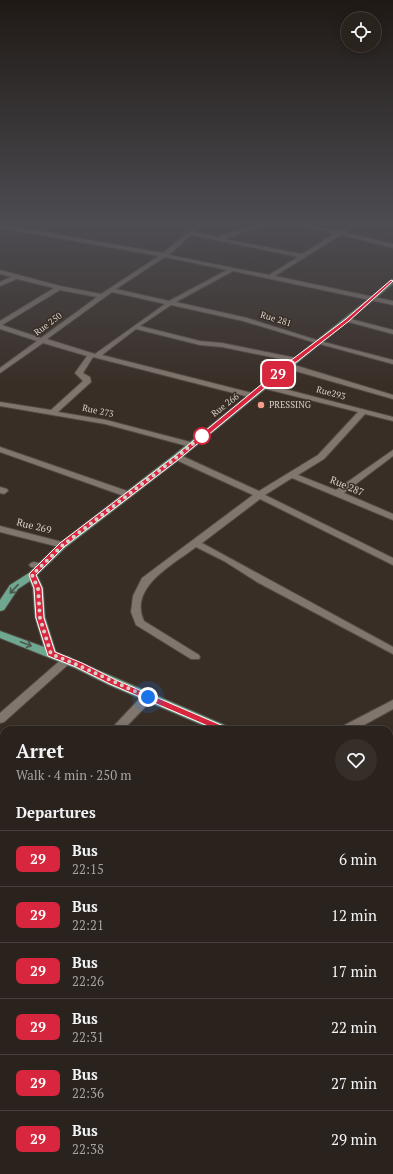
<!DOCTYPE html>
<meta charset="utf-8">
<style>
:root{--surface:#2a221c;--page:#362f29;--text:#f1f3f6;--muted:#a5a4a3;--line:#463f3b}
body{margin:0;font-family:"PT Serif",serif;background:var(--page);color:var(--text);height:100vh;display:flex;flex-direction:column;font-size:15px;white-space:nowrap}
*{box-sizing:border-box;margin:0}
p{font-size:13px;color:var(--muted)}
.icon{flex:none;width:22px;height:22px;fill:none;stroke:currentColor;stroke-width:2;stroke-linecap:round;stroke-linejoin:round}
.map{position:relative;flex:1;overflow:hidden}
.details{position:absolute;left:0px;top:726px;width:393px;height:448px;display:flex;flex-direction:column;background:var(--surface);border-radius:12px 12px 0 0;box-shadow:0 2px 10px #0003,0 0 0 1px var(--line)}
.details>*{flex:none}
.badge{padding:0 8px;border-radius:6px;font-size:14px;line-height:26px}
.buttons{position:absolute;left:341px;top:12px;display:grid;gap:8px}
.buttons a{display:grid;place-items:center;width:40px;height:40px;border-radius:50%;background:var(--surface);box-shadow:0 2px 10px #0003,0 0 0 1px var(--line);font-size:20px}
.you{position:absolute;width:20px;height:20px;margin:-10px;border:3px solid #fff;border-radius:50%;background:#1a73e8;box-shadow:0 0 0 6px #1a73e833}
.map>.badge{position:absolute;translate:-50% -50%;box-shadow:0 0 0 2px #fff}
h2{padding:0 16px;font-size:15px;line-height:36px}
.round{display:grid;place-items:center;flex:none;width:42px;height:42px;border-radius:21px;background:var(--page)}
.head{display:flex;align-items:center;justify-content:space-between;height:68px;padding:0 16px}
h1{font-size:19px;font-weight:800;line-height:30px}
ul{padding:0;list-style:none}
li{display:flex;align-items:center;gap:12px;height:56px;padding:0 16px;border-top:1px solid var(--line)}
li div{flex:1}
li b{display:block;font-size:15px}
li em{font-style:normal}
li .badge{min-width:44px;font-weight:700;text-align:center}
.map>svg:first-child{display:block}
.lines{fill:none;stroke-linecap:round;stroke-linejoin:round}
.minor-casing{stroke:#524a44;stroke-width:2}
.major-casing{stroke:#524a44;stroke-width:2}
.minor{fill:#81766d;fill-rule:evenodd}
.major{fill:#6ea890;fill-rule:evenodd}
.oneway{stroke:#4b594b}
.line{fill:#d7263d;stroke:#fff}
.walk{stroke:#d6d0cb;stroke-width:4;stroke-dasharray:0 7.2}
.poi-dot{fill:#f49e8a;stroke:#382e26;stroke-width:1.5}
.stop-dot{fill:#fff;stroke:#d7263d;stroke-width:2}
.labels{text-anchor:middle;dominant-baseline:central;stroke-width:3;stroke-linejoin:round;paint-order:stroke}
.far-street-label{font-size:9px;fill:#d6d0cb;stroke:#382e26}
.far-poi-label{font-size:9px;fill:#d6d0cb;stroke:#382e26;text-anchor:start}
.street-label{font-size:10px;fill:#d6d0cb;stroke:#382e26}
</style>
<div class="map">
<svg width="393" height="1174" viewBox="0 0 393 1174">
<rect width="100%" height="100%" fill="#382e26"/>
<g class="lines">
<g class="minor-casing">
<g id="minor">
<path d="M200,223H207L194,232L217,237L261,223H270L224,239L302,254L335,233L286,223H298L339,231L351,223H358L344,232L393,244V248L341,235L275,276L393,301V305L233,271L176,302L247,318L320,341L393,360V364L316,343L243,321L171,305L140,326L200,341L222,343L296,358L300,360L296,362L222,347L200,345L136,329L102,355L256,394L257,396L253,398L93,357L83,373L90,377L91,382L58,412L106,420L194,443L195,445L191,447L105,424L0,406V402L51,410L83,381L75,373L87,356L43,343L0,373V368L37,341L0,329V321L54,288L17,279L0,286V282L11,277L0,274V270L60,286L101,294L159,256L0,228V224L163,253ZM191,235L298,257L269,275L169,255ZM165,257L227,270L169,301L116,289ZM60,290L97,297L41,338L2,325ZM112,292L165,304L95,354L47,339Z"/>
<path d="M347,318L393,330V334L345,321L344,320Z"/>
<path d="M285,364H291L393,395V399L285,368Z"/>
<path d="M262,384H265L393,417V421L365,414L324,459L298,475L336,490L393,450V456L344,493L393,514V520L292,478L265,495L393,558V565L260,499L202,543L393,647V654L257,582L224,561L196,547C174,564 128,587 144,621L199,655L200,657L199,659H191L136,625L131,612L133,596L142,578L253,495L174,459L173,457L174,455H180L259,491L318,455L358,412L262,388Z"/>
<path d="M0,447L130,492L131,494L127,497L124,496L0,452Z"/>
<path d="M0,487L7,489L8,491L4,494L0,493Z"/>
<path d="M0,526L66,543L68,545L63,548L0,532Z"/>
<path d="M34,562L44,564L46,566L41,569L31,567L29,565L31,563Z"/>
<path d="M67,656L71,658L72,660L71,662L4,722L0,723V713L63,658Z"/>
<path d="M148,693L152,694L154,697L152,700L123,730H110L144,694Z"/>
<path d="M393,700V709L355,730H339L341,727Z"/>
<path d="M4,839V852L0,853V840Z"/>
<path d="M393,958V977L389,979V959Z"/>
<path d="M4,1027V1045L0,1046V1028Z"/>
<path d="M86,1170H105L103,1174H84Z"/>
<path d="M279,1170H297L295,1174H277Z"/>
</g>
</g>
<g class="major-casing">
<g id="major">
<path d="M393,279V284L180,459L66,547L37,575L43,588L45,617L56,652L229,727L231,730H214L109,685L75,668L0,638V631L44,647L35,617L33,588L30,581L18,589L4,610L0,611V600L10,585L29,573L60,543L174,455Z"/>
<path d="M389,800L393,801V812L389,811Z"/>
</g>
</g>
<use href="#minor" class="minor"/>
<use href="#major" class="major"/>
</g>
<defs><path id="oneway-shaft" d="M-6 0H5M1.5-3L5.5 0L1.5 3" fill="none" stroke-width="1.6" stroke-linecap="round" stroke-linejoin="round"/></defs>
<g class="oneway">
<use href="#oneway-shaft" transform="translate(14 589) rotate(133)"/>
<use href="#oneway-shaft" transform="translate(26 644) rotate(21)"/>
</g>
<linearGradient id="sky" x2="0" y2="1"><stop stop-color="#1f1915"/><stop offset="0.58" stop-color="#4d4c52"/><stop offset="1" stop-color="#4d4c52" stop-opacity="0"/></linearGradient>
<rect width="393" height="387" fill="url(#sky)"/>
<path class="line" d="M391,280L393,281L349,321L290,367L179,459L65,546L36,575L42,588L44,618L55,652L82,663L116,680L228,728L230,730L228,732H222L110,684L76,667L48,656L36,618L34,588L29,575L30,573L60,543L175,456L286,364L346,319Z"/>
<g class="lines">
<path class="walk" d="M148,697C116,683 84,667 51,654L40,618L38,588L32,575L63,545L177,457L203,435L202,436"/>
</g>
<circle class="poi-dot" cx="261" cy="405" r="4"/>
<circle class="stop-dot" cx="202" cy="436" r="8"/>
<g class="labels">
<g class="far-street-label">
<text transform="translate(276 319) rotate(17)">Rue 281</text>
<text transform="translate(48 324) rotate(-37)">Rue 250</text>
<text transform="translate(331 393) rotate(15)">Rue293</text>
<text transform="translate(225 405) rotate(-38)">Rue 266</text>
<text transform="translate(98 411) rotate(12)">Rue 273</text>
</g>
<g class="far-poi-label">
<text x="269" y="405">PRESSING</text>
</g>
<g class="street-label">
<text transform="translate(347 486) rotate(23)">Rue 287</text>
<text transform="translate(34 526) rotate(14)">Rue 269</text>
</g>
</g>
</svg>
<div class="buttons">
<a><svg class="icon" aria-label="locate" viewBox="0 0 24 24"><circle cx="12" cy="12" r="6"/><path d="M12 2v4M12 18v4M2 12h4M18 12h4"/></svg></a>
</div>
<div class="you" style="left:148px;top:697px"></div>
<b class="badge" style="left:278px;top:374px;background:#d7263d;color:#fff">29</b>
<section class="details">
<div class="head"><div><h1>Arret</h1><p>Walk · 4 min · 250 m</p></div><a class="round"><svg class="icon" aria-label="heart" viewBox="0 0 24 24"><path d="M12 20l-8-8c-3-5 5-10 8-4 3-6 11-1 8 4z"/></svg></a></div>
<h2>Departures</h2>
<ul>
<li><span class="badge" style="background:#d7263d;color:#fff">29</span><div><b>Bus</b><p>22:15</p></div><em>6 min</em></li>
<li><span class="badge" style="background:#d7263d;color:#fff">29</span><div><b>Bus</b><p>22:21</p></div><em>12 min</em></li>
<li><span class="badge" style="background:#d7263d;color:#fff">29</span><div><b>Bus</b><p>22:26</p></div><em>17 min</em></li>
<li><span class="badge" style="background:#d7263d;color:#fff">29</span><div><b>Bus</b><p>22:31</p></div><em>22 min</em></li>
<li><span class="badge" style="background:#d7263d;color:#fff">29</span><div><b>Bus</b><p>22:36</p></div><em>27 min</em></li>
<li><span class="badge" style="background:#d7263d;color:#fff">29</span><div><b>Bus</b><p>22:38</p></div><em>29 min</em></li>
</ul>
</section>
</div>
